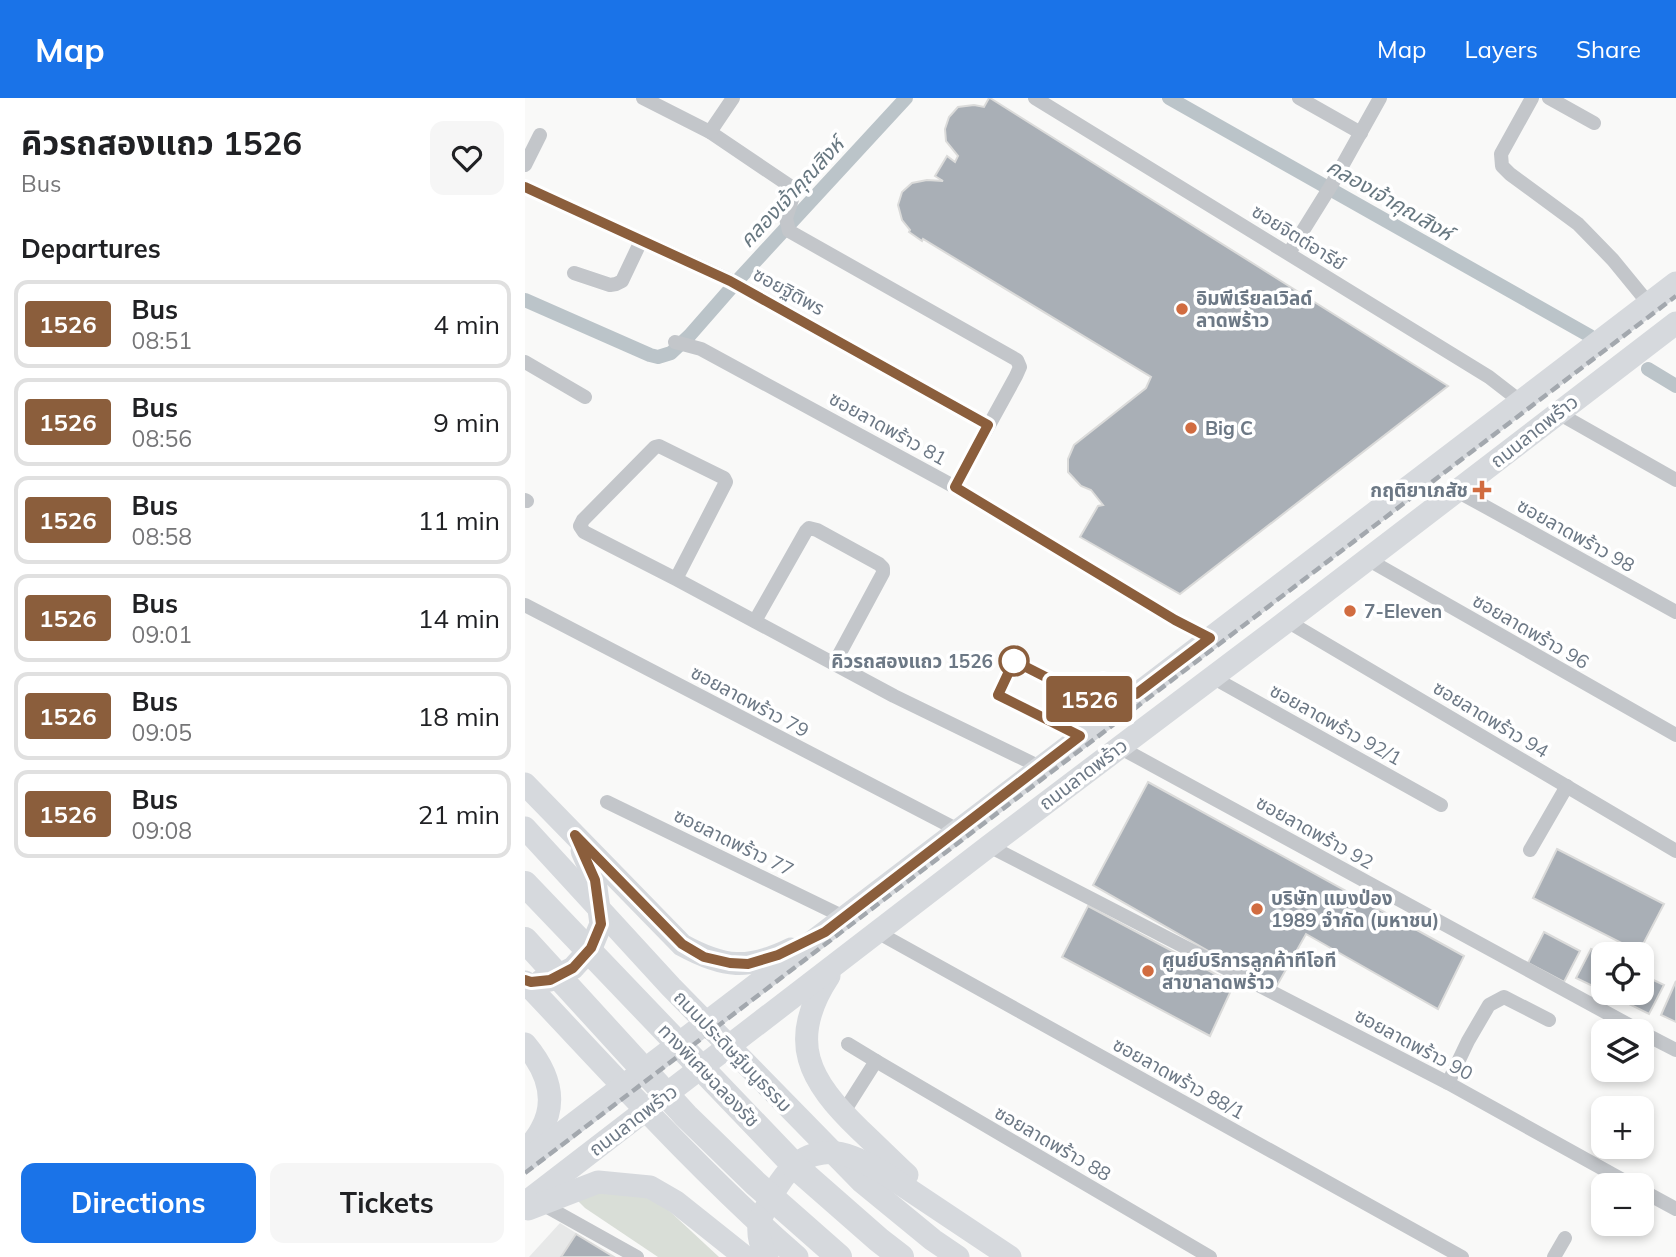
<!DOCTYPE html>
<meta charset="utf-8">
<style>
:root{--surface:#fff;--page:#f6f6f6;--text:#202124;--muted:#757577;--line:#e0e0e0;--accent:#1a73e8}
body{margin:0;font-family:Mulish,"Noto Sans Thai",sans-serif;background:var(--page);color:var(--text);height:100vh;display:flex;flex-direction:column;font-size:26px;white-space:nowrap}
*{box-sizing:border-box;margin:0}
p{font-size:23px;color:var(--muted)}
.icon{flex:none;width:38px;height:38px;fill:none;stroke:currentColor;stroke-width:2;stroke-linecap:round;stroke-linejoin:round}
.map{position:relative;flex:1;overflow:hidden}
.sheet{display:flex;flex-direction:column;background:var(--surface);width:525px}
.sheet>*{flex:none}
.badge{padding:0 14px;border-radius:5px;font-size:24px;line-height:46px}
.controls{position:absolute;left:1066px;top:844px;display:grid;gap:14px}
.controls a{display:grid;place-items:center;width:63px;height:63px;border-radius:14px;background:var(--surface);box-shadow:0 4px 10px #0003;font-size:35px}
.map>.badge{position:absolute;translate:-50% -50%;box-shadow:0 0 0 4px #fff}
h2{padding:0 21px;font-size:26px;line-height:63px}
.round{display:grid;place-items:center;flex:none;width:74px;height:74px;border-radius:14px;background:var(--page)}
.headline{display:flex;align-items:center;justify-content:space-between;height:119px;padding:0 21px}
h1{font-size:33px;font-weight:700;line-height:52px}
.action{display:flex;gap:14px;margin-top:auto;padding:14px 21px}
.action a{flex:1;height:80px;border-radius:14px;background:var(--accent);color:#fff;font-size:28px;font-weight:700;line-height:80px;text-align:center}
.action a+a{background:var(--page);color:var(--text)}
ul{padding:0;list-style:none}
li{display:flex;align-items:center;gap:21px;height:88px;margin:0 14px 10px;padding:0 7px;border:4px solid var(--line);border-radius:14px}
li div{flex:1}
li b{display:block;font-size:26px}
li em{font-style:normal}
li .badge{min-width:77px;font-weight:700;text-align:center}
header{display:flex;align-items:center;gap:42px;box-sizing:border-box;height:98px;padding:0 35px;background:var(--accent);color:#fff}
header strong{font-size:33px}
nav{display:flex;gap:38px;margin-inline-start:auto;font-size:24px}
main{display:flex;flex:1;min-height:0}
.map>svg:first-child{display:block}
.built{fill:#e7e8e8}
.green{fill:#d9ded7}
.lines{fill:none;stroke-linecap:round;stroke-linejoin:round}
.canal{stroke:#bbc4c9;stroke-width:14}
.building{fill:#a9afb6;stroke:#dbdbda;stroke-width:2}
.minor{stroke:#c3c6ca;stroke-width:14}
.primary{stroke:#d6d9dd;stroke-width:23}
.motorway{stroke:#d6d9dd;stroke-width:26}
.rail{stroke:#a3a8ae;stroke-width:4.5;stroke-dasharray:10 5;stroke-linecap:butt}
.line-casing{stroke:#fff;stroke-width:16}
.line{stroke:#8b5e3c;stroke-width:10}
.poi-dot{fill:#d16c40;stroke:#fff;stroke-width:2.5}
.stop-dot{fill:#fff;stroke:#8b5e3c;stroke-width:3.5}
.labels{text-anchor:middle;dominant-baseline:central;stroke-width:7;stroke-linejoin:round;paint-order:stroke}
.street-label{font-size:19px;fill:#6c7885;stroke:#fff}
.poi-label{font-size:19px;font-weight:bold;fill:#6c7885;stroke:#fff;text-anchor:start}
.stop-label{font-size:19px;font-weight:bold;fill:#6c7885;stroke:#fff;text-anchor:end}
.water-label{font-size:21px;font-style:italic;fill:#677780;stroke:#fff}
</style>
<header>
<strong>Map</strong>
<nav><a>Map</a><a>Layers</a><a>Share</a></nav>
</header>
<main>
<section class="sheet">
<div class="headline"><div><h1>คิวรถสองแถว 1526</h1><p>Bus</p></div><a class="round"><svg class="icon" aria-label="heart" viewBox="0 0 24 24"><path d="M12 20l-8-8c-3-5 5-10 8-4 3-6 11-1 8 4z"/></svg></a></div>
<h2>Departures</h2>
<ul>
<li><span class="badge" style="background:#8b5e3c;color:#fff">1526</span><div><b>Bus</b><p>08:51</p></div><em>4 min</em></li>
<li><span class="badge" style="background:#8b5e3c;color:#fff">1526</span><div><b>Bus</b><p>08:56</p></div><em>9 min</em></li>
<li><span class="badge" style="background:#8b5e3c;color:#fff">1526</span><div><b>Bus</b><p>08:58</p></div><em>11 min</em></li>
<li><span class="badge" style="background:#8b5e3c;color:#fff">1526</span><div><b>Bus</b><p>09:01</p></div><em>14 min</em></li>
<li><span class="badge" style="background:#8b5e3c;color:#fff">1526</span><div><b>Bus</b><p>09:05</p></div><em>18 min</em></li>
<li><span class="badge" style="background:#8b5e3c;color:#fff">1526</span><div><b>Bus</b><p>09:08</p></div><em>21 min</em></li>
</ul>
<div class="action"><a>Directions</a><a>Tickets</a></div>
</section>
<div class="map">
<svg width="1151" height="1159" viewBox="0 0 1151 1159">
<rect width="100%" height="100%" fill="#f9f9f8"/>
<path class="built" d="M35,1125L89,1159H4Z"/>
<path class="green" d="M66,1094L116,1095L138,1107L194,1159H133L60,1110L53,1103Z"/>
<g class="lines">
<g class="canal">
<path d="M644,0L1065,238"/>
<path d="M0,202L125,257L133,259L146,255L165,237L214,181L381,0"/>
<path d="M1123,271L1151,288"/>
</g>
</g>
<g class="building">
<path d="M464,0H465L923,288L655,496L555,439L573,408L578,407L566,392L556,388L543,374V361L549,347L621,290L626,279L398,141L397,143L384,134L385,132L377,122L373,107L377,94L387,85L402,82L418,83L410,78L422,58L430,64L433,58L421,43L420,31L424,19L433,9L449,7L459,9Z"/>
<path d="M623,684L939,858L913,911L781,836L750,891L568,787Z"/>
<path d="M1032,751L1139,806L1114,854L1008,800Z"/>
<path d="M563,808L709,886L685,938L537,859Z"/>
<path d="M1019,834L1055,853L1039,884L1003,865Z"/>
<path d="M1066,851L1078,857V893L1051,880Z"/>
<path d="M1116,876L1139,887L1124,916L1080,894H1116Z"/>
<path d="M1151,883V924L1136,917Z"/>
<path d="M51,1136L89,1159H36Z"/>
</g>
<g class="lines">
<g class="minor">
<path d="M118,0L185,34L268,90L269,95L261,120L264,133L492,262L495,269L491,278L430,389"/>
<path d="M510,0L964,279L995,303"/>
<path d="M774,0L836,35"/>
<path d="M1007,0L976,56L977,68L985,76L1053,126L1088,162L1124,206"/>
<path d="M1024,0L1069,25"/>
<path d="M185,34L208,0"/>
<path d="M0,67L15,37"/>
<path d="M0,89L205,182L463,327"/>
<path d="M764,155L807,86L855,0"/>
<path d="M49,175L85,187L91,186L97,183L116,143"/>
<path d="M150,244L176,251L430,389L650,522L685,540"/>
<path d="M0,264L60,299"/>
<path d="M1033,315L1151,382"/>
<path d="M932,393L1151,514"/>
<path d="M0,402L2,403"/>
<path d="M842,461L1151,637"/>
<path d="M151,481L201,384L199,380L134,348L130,349L58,422L55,428L59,434L151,481L369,598L515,669"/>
<path d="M0,507L433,732"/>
<path d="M230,523L281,433L284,430L292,432L354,466L358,470V475L309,566"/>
<path d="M762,523L1151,753"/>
<path d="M687,579L916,707"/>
<path d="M594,649L1115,933"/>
<path d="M82,704L319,819"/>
<path d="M464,748L923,985L1107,1087"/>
<path d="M1005,752L1042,688"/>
<path d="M352,834L937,1159"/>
<path d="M1116,934L1151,952"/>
<path d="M323,946L351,963"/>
<path d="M923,985L943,943L964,907L979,899L1024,922"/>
<path d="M318,1015L351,963L685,1159"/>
<path d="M1116,1092L1151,1111"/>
<path d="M17,1106L112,1159"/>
<path d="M1029,1159L1040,1140"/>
</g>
<g class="primary">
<path d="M0,686L157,847C199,870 223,872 266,851"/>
<path d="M0,730L146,889L336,1083L408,1142L433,1159"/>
<path d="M304,878C261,943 284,983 335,1032C351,1047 366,1062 382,1077"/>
<path d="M16,883L25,882L48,870L66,850L76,826L70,782L57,753"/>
<path d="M0,884C89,978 175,1074 272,1159"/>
<path d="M0,946C21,971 34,1001 16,1032C12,1040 5,1047 0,1055"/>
<path d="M0,1063L1151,185"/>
<path d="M0,1105L464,748L762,523L1151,225"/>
<path d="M3,1111L73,1084L125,1089L151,1104L220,1159"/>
<path d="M242,1159C236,1149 233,1139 234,1128C234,1121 239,1114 242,1108C253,1084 269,1058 298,1055C320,1052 341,1065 359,1075L485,1159"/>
</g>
<g class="motorway">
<path d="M0,786L273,1071L354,1142L376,1159"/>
<path d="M0,842L161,1018L230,1085L314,1159"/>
</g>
<path class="rail" d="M0,1075L1151,198"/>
</g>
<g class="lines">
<g class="line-casing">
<path id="line" d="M0,89L205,183L463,327L430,389L650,522L685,540L611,596L578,581L564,601L489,563L473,597L555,638L300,834L253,857L223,866L205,865L179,859L157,846L50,737L70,782L76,826L66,850L48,870L25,882L6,884L0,882"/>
</g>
<use href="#line" class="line"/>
</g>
<g class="poi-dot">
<circle cx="657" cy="211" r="7"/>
<circle cx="666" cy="330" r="7"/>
<path d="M953.5 381.5h7v7h7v7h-7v7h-7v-7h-7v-7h7z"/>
<circle cx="825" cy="513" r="7"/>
<circle cx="732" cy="811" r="7"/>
<circle cx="623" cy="873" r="7"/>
</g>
<circle class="stop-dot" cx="489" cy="563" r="14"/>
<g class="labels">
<g class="street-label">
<text transform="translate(774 139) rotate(32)">ซอยจิตต์อารีย์</text>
<text transform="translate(264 193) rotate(29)">ซอยฐิติพร</text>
<text transform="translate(363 330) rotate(29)">ซอยลาดพร้าว 81</text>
<text transform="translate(1009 333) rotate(-38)">ถนนลาดพร้าว</text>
<text transform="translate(1051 437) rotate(29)">ซอยลาดพร้าว 98</text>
<text transform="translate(1006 533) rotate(30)">ซอยลาดพร้าว 96</text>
<text transform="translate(225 603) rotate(28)">ซอยลาดพร้าว 79</text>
<text transform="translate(966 621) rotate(31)">ซอยลาดพร้าว 94</text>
<text transform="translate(811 626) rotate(29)">ซอยลาดพร้าว 92/1</text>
<text transform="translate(558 676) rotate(-37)">ถนนลาดพร้าว</text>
<text transform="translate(790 734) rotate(29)">ซอยลาดพร้าว 92</text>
<text transform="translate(209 744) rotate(26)">ซอยลาดพร้าว 77</text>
<text transform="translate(889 946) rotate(28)">ซอยลาดพร้าว 90</text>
<text transform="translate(208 953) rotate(46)">ถนนประดิษฐ์มนูธรรม</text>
<text transform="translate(184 977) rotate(46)">ทางพิเศษฉลองรัช</text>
<text transform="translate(654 980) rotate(29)">ซอยลาดพร้าว 88/1</text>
<text transform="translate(108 1022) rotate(-37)">ถนนลาดพร้าว</text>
<text transform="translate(528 1045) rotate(30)">ซอยลาดพร้าว 88</text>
</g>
<g class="poi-label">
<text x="671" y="200">อิมพีเรียลเวิลด์<tspan x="671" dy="22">ลาดพร้าว</tspan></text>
<text x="680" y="330">Big C</text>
<text x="943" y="392" text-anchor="end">กฤติยาเภสัช</text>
<text x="839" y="513">7-Eleven</text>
<text x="746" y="800">บริษัท แมงป่อง<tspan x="746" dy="22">1989 จำกัด (มหาชน)</tspan></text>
<text x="637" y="862">ศูนย์บริการลูกค้าทีโอที<tspan x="637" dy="22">สาขาลาดพร้าว</tspan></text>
</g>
<g class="stop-label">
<text x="468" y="563">คิวรถสองแถว 1526</text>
</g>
<g class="water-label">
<text transform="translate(266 94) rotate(-47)">คลองเจ้าคุณสิงห์</text>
<text transform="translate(865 101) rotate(30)">คลองเจ้าคุณสิงห์</text>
</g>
</g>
</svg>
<div class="controls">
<a><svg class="icon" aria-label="locate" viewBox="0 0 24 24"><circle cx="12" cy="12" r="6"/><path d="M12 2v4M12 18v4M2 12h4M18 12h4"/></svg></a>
<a><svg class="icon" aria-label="layers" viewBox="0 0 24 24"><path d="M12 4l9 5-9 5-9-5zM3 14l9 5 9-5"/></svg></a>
<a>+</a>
<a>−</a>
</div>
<b class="badge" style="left:564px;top:601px;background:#8b5e3c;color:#fff">1526</b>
</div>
</main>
